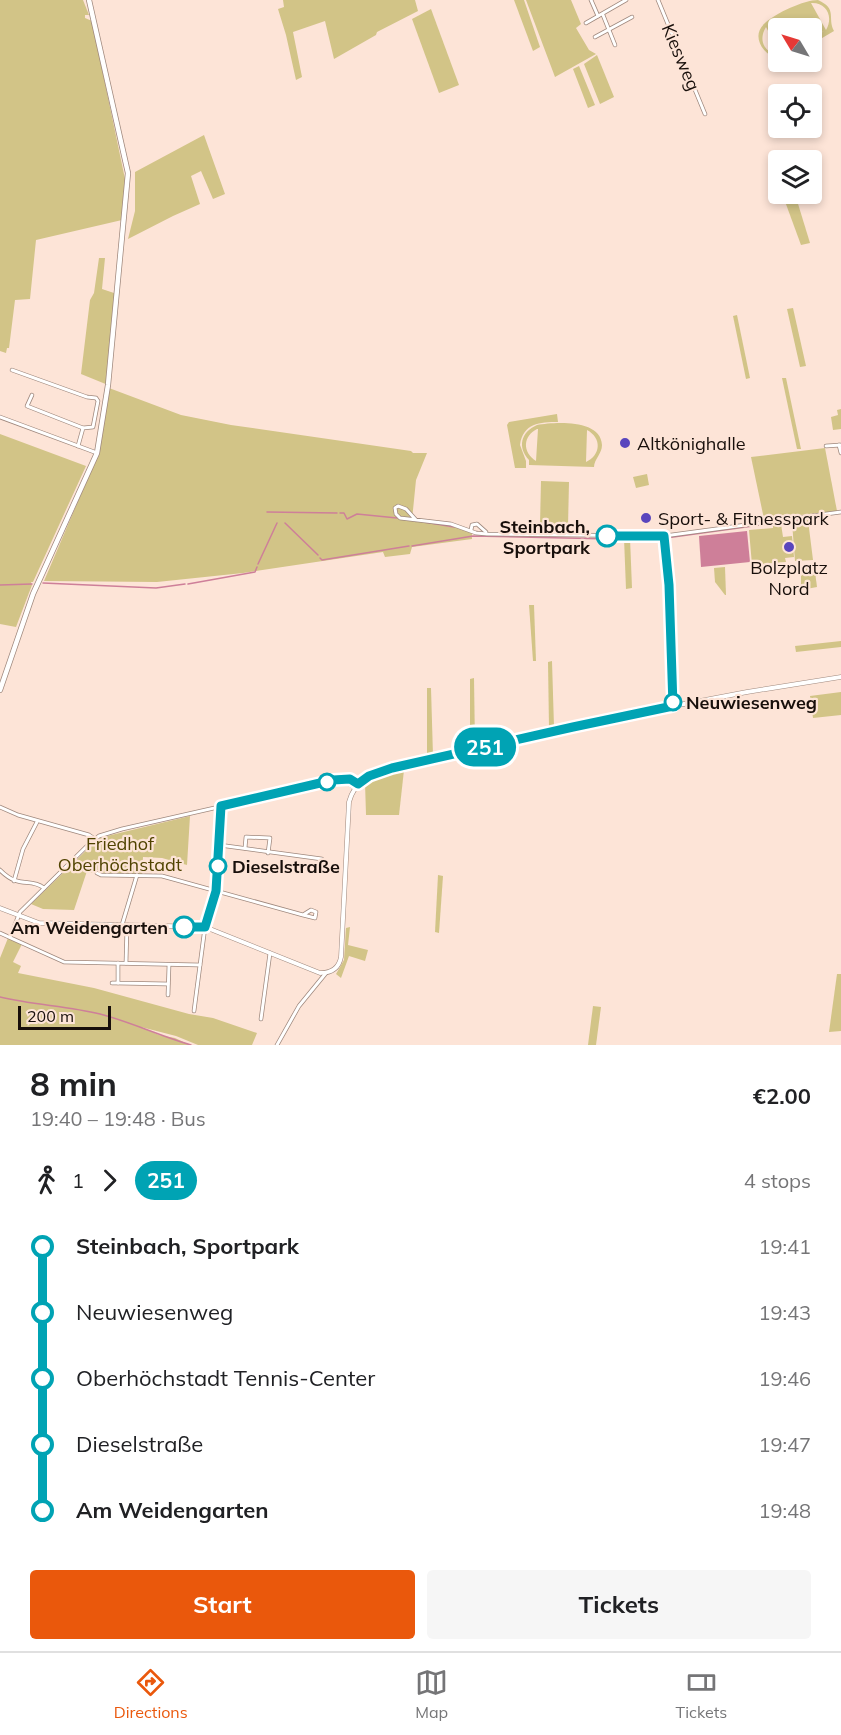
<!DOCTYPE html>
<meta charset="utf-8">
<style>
:root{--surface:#fff;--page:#f6f6f6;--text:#202124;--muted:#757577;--line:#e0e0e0;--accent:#ea580c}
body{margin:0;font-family:Mulish,sans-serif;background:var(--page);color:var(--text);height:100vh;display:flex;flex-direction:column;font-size:22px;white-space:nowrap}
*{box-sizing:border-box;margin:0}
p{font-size:20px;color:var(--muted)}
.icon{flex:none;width:33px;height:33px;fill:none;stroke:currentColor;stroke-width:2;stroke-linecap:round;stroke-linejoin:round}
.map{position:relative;height:1045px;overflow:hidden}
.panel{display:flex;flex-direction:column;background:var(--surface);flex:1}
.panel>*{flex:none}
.badge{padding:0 12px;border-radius:20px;font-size:21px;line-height:39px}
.needle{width:39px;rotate:308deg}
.tools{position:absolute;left:768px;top:18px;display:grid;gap:12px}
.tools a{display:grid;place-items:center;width:54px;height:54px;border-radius:6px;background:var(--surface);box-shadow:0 3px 9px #0003;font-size:30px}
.scale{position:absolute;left:18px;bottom:15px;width:93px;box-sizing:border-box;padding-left:6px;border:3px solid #180f0b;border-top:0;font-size:16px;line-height:21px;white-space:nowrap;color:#180f0b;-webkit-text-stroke:4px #fde4d7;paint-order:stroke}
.map>.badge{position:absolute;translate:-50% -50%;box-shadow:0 0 0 3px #fff}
.legs{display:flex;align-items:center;gap:9px;height:66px;padding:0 30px;font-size:20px}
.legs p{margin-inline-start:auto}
.head{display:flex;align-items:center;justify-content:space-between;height:102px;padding:0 30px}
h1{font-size:33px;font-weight:700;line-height:45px}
.action{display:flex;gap:12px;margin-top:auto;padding:12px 30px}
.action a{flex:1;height:69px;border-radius:6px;background:var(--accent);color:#fff;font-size:24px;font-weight:700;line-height:69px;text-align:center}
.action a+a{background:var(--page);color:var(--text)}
ul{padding:0 30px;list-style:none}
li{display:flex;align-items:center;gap:21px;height:66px;font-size:22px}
li i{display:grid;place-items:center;width:9px;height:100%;margin:0 8px;background:currentColor}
li i::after{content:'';width:15px;height:15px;margin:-8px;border:4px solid;border-radius:50%;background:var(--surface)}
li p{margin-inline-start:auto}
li:first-child i{background:linear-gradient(#0000 50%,currentColor 0)}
li:last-child i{background:linear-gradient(currentColor 50%,#0000 0)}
.menu{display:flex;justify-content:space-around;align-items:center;height:84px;border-top:2px solid var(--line);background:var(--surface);font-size:16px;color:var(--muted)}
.menu a{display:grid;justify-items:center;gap:3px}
.menu .current{color:var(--accent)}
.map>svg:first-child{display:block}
.green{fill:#d2c487;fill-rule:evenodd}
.water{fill:#ce7f99}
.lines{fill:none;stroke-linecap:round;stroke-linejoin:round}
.stream{stroke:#ce7f99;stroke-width:1.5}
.minor-casing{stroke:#9f887d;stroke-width:4.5}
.tertiary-casing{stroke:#9f887d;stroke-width:5}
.secondary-casing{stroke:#9f887d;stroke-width:6}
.minor{stroke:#fff;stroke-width:3}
.tertiary{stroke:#fff;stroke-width:4}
.secondary{stroke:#fff;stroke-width:4.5}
.line-1-casing{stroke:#fff;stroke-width:14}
.line-1{stroke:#00a3b4;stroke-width:9}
.poi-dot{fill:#5945bd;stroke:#fde4d7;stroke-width:2}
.stop-1-dot{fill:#fff;stroke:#00a3b4;stroke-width:3}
.labels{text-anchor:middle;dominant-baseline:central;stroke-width:4.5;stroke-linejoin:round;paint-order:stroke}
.street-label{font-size:18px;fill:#180f0b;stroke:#fde4d7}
.poi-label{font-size:18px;fill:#180f0b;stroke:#fde4d7;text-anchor:start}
.stop-label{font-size:18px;font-weight:bold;fill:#180f0b;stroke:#fde4d7;text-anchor:end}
.park-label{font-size:18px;fill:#504300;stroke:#fde4d7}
</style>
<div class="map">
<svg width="841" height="1045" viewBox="0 0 841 1045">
<rect width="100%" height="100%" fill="#fde4d7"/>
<g class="green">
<path d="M0,0H83L89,15H85V18L92,21L125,179L122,220L36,240L30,299L15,300L9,348H7L6,353L0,351Z"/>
<path d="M283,0H415L418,11L377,32L376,35L334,59L325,21L293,32L302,77L296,80L286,35L278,9L284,7Z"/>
<path d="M514,0H524L540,47L533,51Z"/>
<path d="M526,0H571L581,24L576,28L589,50L596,54L555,77Z"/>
<path d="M818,0C838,9 827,18 834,31L812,44V39L824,31L812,37V28H778V50L766,27C758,40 764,52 778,55L779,62L777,63L774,57C760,51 752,34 765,23C776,13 804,0 818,0ZM811,3C826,2 834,16 826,30Z"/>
<path d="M431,9L459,85L439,93L412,19Z"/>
<path d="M597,55L614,97L600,104L584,64Z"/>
<path d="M579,66L595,105L588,108L573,69Z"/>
<path d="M204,135L225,194L213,199L201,171L191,176L200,204L173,216L128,239L135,211V172Z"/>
<path d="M795,194L810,243L801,245L783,196Z"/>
<path d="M99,258H105L102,289L117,294L108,385L81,374L90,300L94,293Z"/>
<path d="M793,308L806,366L800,367L787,309Z"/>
<path d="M737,315L750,378L746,379L733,316Z"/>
<path d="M782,378H786L801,449H797Z"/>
<path d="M109,388L181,415L231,425L411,451L413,453H427L416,480L412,520L455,526L472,531V539L412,547L410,554L385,557L383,552L243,573L157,582L44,581L99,452Z"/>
<path d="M841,409V429L833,430L831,417L838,415L837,410Z"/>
<path d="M557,414L558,422C540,422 523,423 520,445L526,461V468H515L507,425L509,422Z"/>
<path d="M537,425C555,422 601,419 602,445C602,454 594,459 594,467L529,465V460C517,447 521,432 537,425ZM537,429H538L536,461C522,452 523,436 537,429ZM587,430C602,438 601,455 586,462Z"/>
<path d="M0,434L86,466L33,582H31L32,585L16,627L0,624Z"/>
<path d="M825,448L837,511L764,519L751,457Z"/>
<path d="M647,474L649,485L636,488L633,477Z"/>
<path d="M541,481L569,482L568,526L540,525Z"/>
<path d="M808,520L813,560L795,561L792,522Z"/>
<path d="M781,524L783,537L792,536L794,557L785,558L786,562L752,565L749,530L773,528V525Z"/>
<path d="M624,538H630L632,588L626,589Z"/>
<path d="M814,564L817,587L801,590V565Z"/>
<path d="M725,567L726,595H725L715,582L714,568Z"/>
<path d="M529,605H534L536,661H533Z"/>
<path d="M841,641V647L796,652L795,646Z"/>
<path d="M552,661L554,727L549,728L548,662Z"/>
<path d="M474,678L475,746L470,747V679Z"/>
<path d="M427,688H431L433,756L427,757Z"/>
<path d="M841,692V715L813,718L810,696Z"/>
<path d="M404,770L399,815H366L365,782L375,776Z"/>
<path d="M190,816L187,865L162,858L143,857L142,874L101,873L99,870H94L93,873L87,871L74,910L43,909L31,904L97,840L103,837Z"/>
<path d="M438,875L443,876L439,933L435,932Z"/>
<path d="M350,927L348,945L368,950L365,961L349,956L341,978L336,974L344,960L346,928Z"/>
<path d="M8,938L22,944L13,962L21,966L18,973L94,988L189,1014L213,1018L257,1033L252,1045H198L176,1036L141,1027L159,1035L175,1038L190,1045H0V958Z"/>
<path d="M837,974H841V1031L829,1032Z"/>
<path d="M593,1006L601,1007L596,1045H588Z"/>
</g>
<path class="water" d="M747,531L750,562L701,567L699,536Z"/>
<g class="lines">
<g class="stream">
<path d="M267,512L337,513"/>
<path d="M340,513H344L347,519L357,514L397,518"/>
<path d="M424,522L454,527"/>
<path d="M285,523L318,555"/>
<path d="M666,538L805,519"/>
<path d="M412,546L473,536L658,540"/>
<path d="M320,558L322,560L409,546"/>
<path d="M258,564L277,523"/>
<path d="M43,583L156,588L185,584"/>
<path d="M188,584L255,572L257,567"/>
<path d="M0,585L32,584"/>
<path d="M0,997C33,1005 67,1006 100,1014C131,1022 160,1036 191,1045"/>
</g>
<g class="minor-casing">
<g id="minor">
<path d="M591,0L598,16"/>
<path d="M658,0L705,114"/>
<path d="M603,15L615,45"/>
<path d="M586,23L626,0"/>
<path d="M595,37L632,17"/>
<path d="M12,370L87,397L96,398L98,401L93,427L83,428L78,446"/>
<path d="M32,395L27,406L83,428"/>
<path d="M0,417L97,453"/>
<path d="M839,445L841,453"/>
<path d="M826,446L841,445"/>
<path d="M416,520L406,509L398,506L395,508L396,514L400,518L451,524L476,533L487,534L664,536L841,512"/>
<path d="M471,530L472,525L477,524L486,532"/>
<path d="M664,536L669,585L673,707"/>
<path d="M345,781L355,788"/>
<path d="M0,807L18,815L89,835L95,839"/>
<path d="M219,845L322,859"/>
<path d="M245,848L246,837L270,838L268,853"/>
<path d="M0,870C20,890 29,877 44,888"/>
<path d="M97,873L101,875L162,876L303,915L311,910L316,912L315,918L303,915"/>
<path d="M14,881L23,849L37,822"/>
<path d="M122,925L137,875"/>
<path d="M0,933L64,962L200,965"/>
<path d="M10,937L20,912L89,844L99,836L122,829L333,781L350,779L358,784"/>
<path d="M118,963V983L168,984"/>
<path d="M126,963L127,925"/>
<path d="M112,983H118"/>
<path d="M168,995L169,965"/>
<path d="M194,1011L205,927L216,891L221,806"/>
<path d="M261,1019L270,953"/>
<path d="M277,1045L299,1006L326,973"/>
</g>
</g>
<g class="tertiary-casing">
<path id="tertiary" d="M0,908L39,923L205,927L320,973C332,973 339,968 341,957L349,802C355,780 371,773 392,768L621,716L747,692L841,677"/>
</g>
<g class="secondary-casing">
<path id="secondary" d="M0,690L33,594L97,453L108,385L128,173L89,0"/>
</g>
<use href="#minor" class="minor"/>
<use href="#tertiary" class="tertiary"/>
<use href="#secondary" class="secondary"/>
</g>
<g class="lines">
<g class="line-1-casing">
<path id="line-1" d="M184,927H205L216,891L221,806L333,780L350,779L358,784L369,776L392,768L573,727L673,706L669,585L664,536H607"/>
</g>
<use href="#line-1" class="line-1"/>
</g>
<g class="poi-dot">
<circle cx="625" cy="443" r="6"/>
<circle cx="646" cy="518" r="6"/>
<circle cx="789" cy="547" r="6"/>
</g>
<g class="stop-1-dot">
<circle cx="607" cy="536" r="10"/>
<circle cx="673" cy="702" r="8"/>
<circle cx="327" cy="782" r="8"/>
<circle cx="218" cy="866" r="8"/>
<circle cx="184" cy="927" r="10"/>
</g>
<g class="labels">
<g class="street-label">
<text transform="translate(681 57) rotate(67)">Kiesweg</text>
</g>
<g class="poi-label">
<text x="637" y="443">Altkönighalle</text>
<text x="658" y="518">Sport- &amp; Fitnesspark</text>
<text x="789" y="567" text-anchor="middle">Bolzplatz<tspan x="789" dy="21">Nord</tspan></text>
</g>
<g class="stop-label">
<text x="590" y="526">Steinbach,<tspan x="590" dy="21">Sportpark</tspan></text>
<text x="686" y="702" text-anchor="start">Neuwiesenweg</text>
<text x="232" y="866" text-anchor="start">Dieselstraße</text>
<text x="168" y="927">Am Weidengarten</text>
</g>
<g class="park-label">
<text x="120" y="843">Friedhof<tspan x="120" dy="21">Oberhöchstadt</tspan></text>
</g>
</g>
</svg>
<div class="tools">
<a><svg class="needle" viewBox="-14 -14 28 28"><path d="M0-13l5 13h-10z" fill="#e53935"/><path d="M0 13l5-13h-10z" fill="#757577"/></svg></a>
<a><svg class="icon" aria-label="locate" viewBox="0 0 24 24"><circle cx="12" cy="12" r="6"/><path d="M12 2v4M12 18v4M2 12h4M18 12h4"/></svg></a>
<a><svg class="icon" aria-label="layers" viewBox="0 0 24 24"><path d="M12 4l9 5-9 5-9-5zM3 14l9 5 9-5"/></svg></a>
</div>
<div class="scale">200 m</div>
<b class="badge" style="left:485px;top:747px;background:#00a3b4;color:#fff">251</b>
</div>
<section class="panel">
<div class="head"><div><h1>8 min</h1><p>19:40 – 19:48 · Bus</p></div><b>€2.00</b></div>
<div class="legs"><svg class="icon" aria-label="walk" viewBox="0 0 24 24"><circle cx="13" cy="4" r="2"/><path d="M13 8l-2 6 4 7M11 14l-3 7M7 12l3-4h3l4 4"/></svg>1<svg class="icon" aria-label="forward" viewBox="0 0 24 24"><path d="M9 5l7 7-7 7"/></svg><b class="badge" style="background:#00a3b4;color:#fff">251</b><p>4 stops</p></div>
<ul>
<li><i style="color:#00a3b4"></i><b>Steinbach, Sportpark</b><p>19:41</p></li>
<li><i style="color:#00a3b4"></i><span>Neuwiesenweg</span><p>19:43</p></li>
<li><i style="color:#00a3b4"></i><span>Oberhöchstadt Tennis-Center</span><p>19:46</p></li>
<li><i style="color:#00a3b4"></i><span>Dieselstraße</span><p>19:47</p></li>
<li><i style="color:#00a3b4"></i><b>Am Weidengarten</b><p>19:48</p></li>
</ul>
<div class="action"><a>Start</a><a>Tickets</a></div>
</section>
<nav class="menu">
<a class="current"><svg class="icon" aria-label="directions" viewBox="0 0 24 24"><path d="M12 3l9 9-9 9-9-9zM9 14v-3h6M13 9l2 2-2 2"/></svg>Directions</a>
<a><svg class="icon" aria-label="map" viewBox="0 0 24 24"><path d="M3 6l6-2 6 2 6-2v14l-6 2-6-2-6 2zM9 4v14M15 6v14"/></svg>Map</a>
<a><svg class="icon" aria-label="tickets" viewBox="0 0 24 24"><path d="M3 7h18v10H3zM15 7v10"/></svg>Tickets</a>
</nav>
